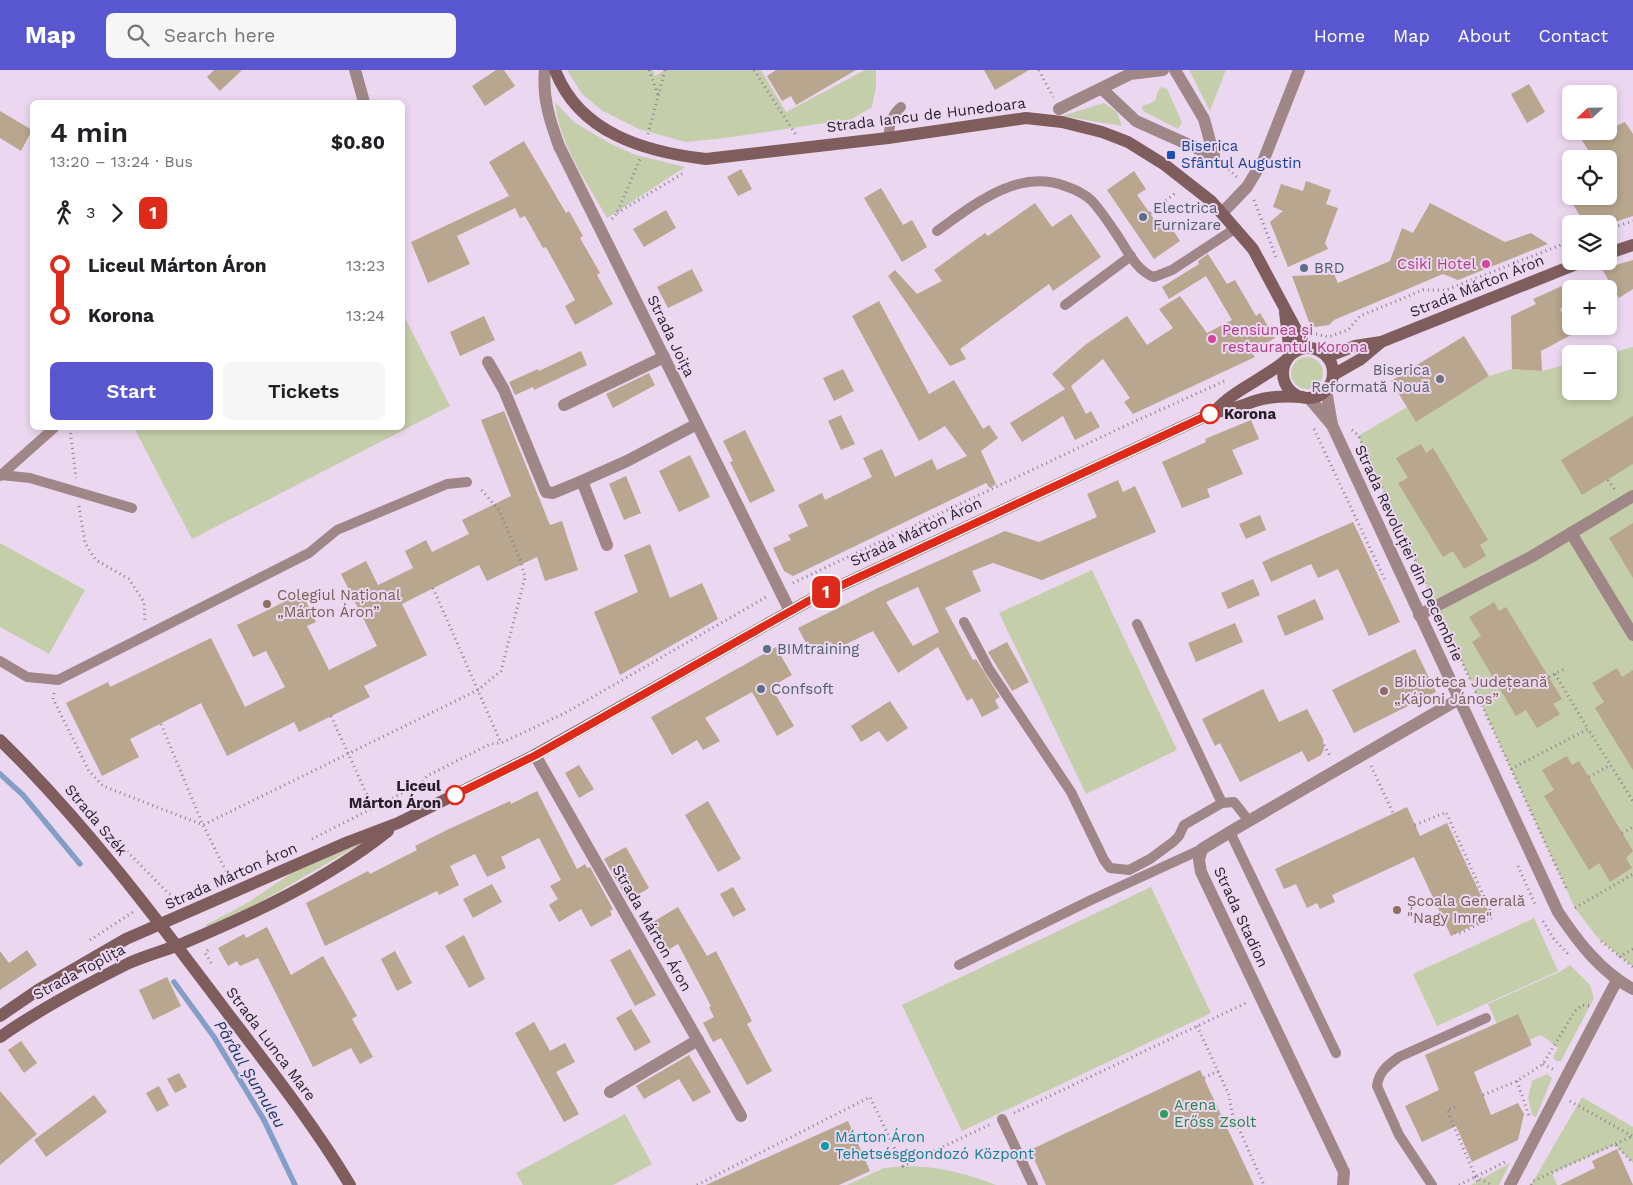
<!DOCTYPE html>
<meta charset="utf-8">
<style>
:root{--surface:#fff;--page:#f6f6f6;--text:#202124;--muted:#757577;--accent:#5957cf}
body{margin:0;font-family:"Work Sans",sans-serif;background:var(--page);color:var(--text);height:100vh;display:flex;flex-direction:column;font-size:19px;white-space:nowrap}
*{box-sizing:border-box;margin:0}
p{font-size:16px;color:var(--muted)}
.icon{flex:none;width:28px;height:28px;fill:none;stroke:currentColor;stroke-width:2;stroke-linecap:round;stroke-linejoin:round}
.map{position:relative;flex:1;overflow:hidden}
.details{position:absolute;left:30px;top:30px;width:375px;height:330px;display:flex;flex-direction:column;background:var(--surface);border-radius:8px;box-shadow:0 2px 8px #0003}
.details>*{flex:none}
.badge{padding:0 10px;border-radius:8px;font-size:18px;line-height:32px}
.needle{width:32px;rotate:248deg}
.tools{position:absolute;left:1562px;top:15px;display:grid;gap:10px}
.tools a{display:grid;place-items:center;width:55px;height:55px;border-radius:8px;background:var(--surface);box-shadow:0 2px 8px #0003;font-size:25px}
.map>.badge{position:absolute;translate:-50% -50%;box-shadow:0 0 0 2px #fff}
.legs{display:flex;align-items:center;gap:8px;height:55px;padding:0 20px;font-size:16px}
.legs p{margin-inline-start:auto}
.overview{display:flex;align-items:center;justify-content:space-between;height:85px;padding:0 20px}
h1{font-size:28px;font-weight:600;line-height:38px}
.primary-button{display:flex;gap:10px;margin-top:auto;padding:10px 20px}
.primary-button a{flex:1;height:58px;border-radius:8px;background:var(--accent);color:#fff;font-size:20px;font-weight:600;line-height:58px;text-align:center}
.primary-button a+a{background:var(--page);color:var(--text)}
ul{padding:0 20px;list-style:none}
li{display:flex;align-items:center;gap:18px;height:50px;font-size:19px}
li i{display:grid;place-items:center;width:8px;height:100%;margin:0 6px;background:currentColor}
li i::after{content:'';width:12px;height:12px;margin:-6px;border:4px solid;border-radius:50%;background:var(--surface)}
li p{margin-inline-start:auto}
li:first-child i{background:linear-gradient(#0000 50%,currentColor 0)}
li:last-child i{background:linear-gradient(currentColor 50%,#0000 0)}
header{display:flex;align-items:center;gap:30px;box-sizing:border-box;height:70px;padding:0 25px;background:var(--accent);color:#fff}
header strong{font-size:24px}
nav{display:flex;gap:28px;margin-inline-start:auto;font-size:18px}
.search{width:350px;height:45px;background:var(--page);display:flex;align-items:center;gap:12px;box-sizing:border-box;padding:0 18px;border-radius:8px;color:var(--muted);font-size:19px}
.map>svg:first-child{display:block}
.green{fill:#c5ceaa}
.lines{fill:none;stroke-linecap:round;stroke-linejoin:round}
.stream{stroke:#849fc7;stroke-width:5.5}
.building{fill:#b8a68e;fill-rule:evenodd}
.path{stroke:#8d7e8f;stroke-width:3;stroke-dasharray:1 4;stroke-linecap:butt}
.lane{stroke:#a08787;stroke-width:10}
.street{stroke:#a08787;stroke-width:12}
.secondary{stroke:#805d5d;stroke-width:12}
.line-1-casing{stroke:#fff;stroke-width:11}
.line-1{stroke:#dd2a1b;stroke-width:8}
.transit-dot{fill:#1a4fb4;stroke:#ecd7f0;stroke-width:2}
.service-dot{fill:#5c6f8a;stroke:#ecd7f0;stroke-width:2}
.hotel-dot{fill:#d1479c;stroke:#ecd7f0;stroke-width:2}
.worship-dot{fill:#6b7280;stroke:#ecd7f0;stroke-width:2}
.stop-1-dot{fill:#fff;stroke:#dd2a1b;stroke-width:2.5}
.education-dot{fill:#8d6e63;stroke:#ecd7f0;stroke-width:2}
.leisure-dot{fill:#2e9e5b;stroke:#ecd7f0;stroke-width:2}
.culture-dot{fill:#0f9aa8;stroke:#ecd7f0;stroke-width:2}
.labels{text-anchor:middle;dominant-baseline:central;stroke-width:4;stroke-linejoin:round;paint-order:stroke}
.street-label{font-size:15px;fill:#271f28;stroke:#ecd7f0}
.transit-label{font-size:15px;fill:#164399;stroke:#ecd7f0;text-anchor:start}
.service-label{font-size:15px;fill:#4e5e75;stroke:#ecd7f0;text-anchor:start}
.hotel-label{font-size:15px;fill:#b23c85;stroke:#ecd7f0;text-anchor:end}
.worship-label{font-size:15px;fill:#5b616d;stroke:#ecd7f0;text-anchor:end}
.stop-label{font-size:15px;font-weight:bold;fill:#271f28;stroke:#ecd7f0;text-anchor:start}
.education-label{font-size:15px;fill:#785e54;stroke:#ecd7f0;text-anchor:start}
.leisure-label{font-size:15px;fill:#27864d;stroke:#ecd7f0;text-anchor:start}
.culture-label{font-size:15px;fill:#0d838f;stroke:#ecd7f0;text-anchor:start}
.water-label{font-size:16px;font-style:italic;fill:#15396b;stroke:#ecd7f0}
</style>
<header>
<strong>Map</strong>
<div class="search"><svg class="icon" aria-label="search" viewBox="0 0 24 24"><circle cx="10" cy="10" r="6"/><path d="M15 15l6 6"/></svg>Search here</div>
<nav><a>Home</a><a>Map</a><a>About</a><a>Contact</a></nav>
</header>
<div class="map">
<svg width="1633" height="1115" viewBox="0 0 1633 1115">
<rect width="100%" height="100%" fill="#ecd7f0"/>
<g class="green">
<path d="M567,0H653L655,6L665,0H761L786,42L865,0H876V17L872,37L852,49L725,68L685,72L639,59L603,41L582,24Z"/>
<path d="M1189,0H1226L1210,41Z"/>
<path d="M1161,17L1167,19L1182,52L1178,59L1143,41L1142,36C1164,29 1151,30 1161,17Z"/>
<path d="M555,32L574,52L611,74L636,85L685,97L607,148C587,112 559,74 555,32Z"/>
<path d="M1104,33L1117,42L1122,56L1062,46Z"/>
<path d="M403,244L450,336L192,469L134,358H402Z"/>
<path d="M1633,277V897L1597,867L1575,838L1358,366L1407,337L1416,351L1489,306L1512,299L1542,301L1571,293V321H1609V284H1607Z"/>
<circle cx="1307" cy="303" r="16"/>
<path d="M0,473L85,520L49,584L0,557Z"/>
<path d="M1092,500L1177,680L1086,724L999,543Z"/>
<path d="M357,773L359,775L255,835L207,857L206,855L249,832L293,802Z"/>
<path d="M1151,817L1211,943L962,1061L902,935Z"/>
<path d="M1534,848L1558,901L1437,956L1413,904Z"/>
<path d="M1570,895L1590,915L1594,928L1561,991H1556L1553,987L1558,978L1541,965L1529,970L1518,945L1497,954L1488,934L1561,901Z"/>
<path d="M1547,1004L1552,1008L1536,1047L1532,1045L1528,1028L1532,1011Z"/>
<path d="M1582,1027L1633,1057V1093L1615,1075L1552,1103L1557,1115H1531Z"/>
<path d="M625,1044L652,1094L613,1115H523L516,1103Z"/>
<path d="M1510,1093L1499,1115H1471Z"/>
<path d="M903,1096C937,1096 965,1103 996,1115H847L884,1098Z"/>
</g>
<g class="lines">
<g class="stream">
<path d="M0,704L23,725L80,794"/>
<path d="M174,912L214,967L264,1050L295,1115"/>
</g>
</g>
<g class="building">
<path d="M214,0H242L220,21L207,7Z"/>
<path d="M496,0H504L515,16L485,36L472,16Z"/>
<path d="M776,0H856L796,35L791,26L782,31L767,6Z"/>
<path d="M984,0H1029L995,20Z"/>
<path d="M1529,14L1545,42L1527,53L1511,24Z"/>
<path d="M0,41L32,60L21,81L0,68Z"/>
<path d="M1625,52L1633,64V146L1609,154H1585L1568,126H1609V89H1594L1576,61H1609V59Z"/>
<path d="M524,71L566,143L569,141L583,166L580,168L600,203L597,205L613,234L575,255L565,236L575,230L546,177L543,178L525,146L520,148L515,138L457,166L470,194L428,213L411,172L509,126L489,92Z"/>
<path d="M741,99L752,119L738,126L727,107Z"/>
<path d="M1134,101L1146,119L1137,125L1161,159L1169,154L1180,171L1154,189L1107,120Z"/>
<path d="M1306,111L1331,120L1326,134L1338,138L1325,173L1328,179L1288,197L1270,152L1283,141L1273,137L1281,114L1303,121Z"/>
<path d="M881,118L903,155L912,150L927,177L902,192L864,128Z"/>
<path d="M1035,133L1052,157L1071,144L1101,187L1053,221L1049,214L960,279L966,289L950,296L888,206L895,200L917,224L942,211L934,200L985,163L988,166Z"/>
<path d="M1430,133L1505,172L1531,163L1548,174L1458,210L1443,204L1334,250L1329,255L1315,257L1309,252L1292,206L1334,204L1338,213L1390,191L1402,158L1413,163Z"/>
<path d="M666,140L676,158L644,177L633,159Z"/>
<path d="M1208,184L1227,214L1235,210L1256,246L1260,243L1275,268L1251,282L1255,287L1133,344L1124,332L1130,328L1103,289L1071,316L1086,344L1091,341L1100,357L1075,370L1063,346L1022,372L1010,353L1065,319L1052,304L1085,275L1127,246L1147,275L1173,258L1159,239L1180,226L1207,263L1232,250L1206,206L1169,229L1162,217L1199,194L1198,191Z"/>
<path d="M1633,190V219L1619,228L1602,199Z"/>
<path d="M692,199L703,221L668,238L657,217Z"/>
<path d="M1562,216L1569,234L1560,239L1573,264L1541,281L1542,301L1512,299L1511,246L1536,234L1533,229Z"/>
<path d="M879,231L929,324L954,310L983,359L989,355L998,368L981,381L996,414L990,418L986,413L793,506L784,501L773,478L791,470L788,465L808,456L798,435L822,423L825,430L872,407L863,388L882,379L895,407L932,389L937,400L967,386L945,356L919,371L852,246Z"/>
<path d="M484,246L495,270L460,286L450,262Z"/>
<path d="M1464,266L1489,306L1416,352L1391,311Z"/>
<path d="M581,281L587,295L534,320L533,317L515,325L509,312L538,299L539,301Z"/>
<path d="M843,299L854,321L834,331L823,308Z"/>
<path d="M649,303L655,315L613,338L606,324Z"/>
<path d="M504,341L550,455L562,451L578,500L545,511L537,487L487,511L479,495L402,534L427,585L364,616L370,627L299,662L294,652L227,686L201,633L130,669L139,687L102,706L66,633L108,612L110,617L211,568L245,637L285,617L266,581L253,587L237,555L302,523L316,552L307,556L329,600L377,576L341,504L366,491L378,515L413,498L405,481L426,470L432,482L469,464L462,450L511,426L481,350Z"/>
<path d="M841,345L855,374L841,380L828,351Z"/>
<path d="M1633,346V394L1582,425L1561,390Z"/>
<path d="M1251,350L1259,369L1232,380L1243,404L1207,419L1210,427L1182,438L1162,392L1206,372L1205,369Z"/>
<path d="M745,360L775,421L750,433L730,392L733,391L723,371Z"/>
<path d="M1421,374L1426,383L1433,378L1488,470L1480,475L1486,486L1464,499L1453,481L1443,487L1398,413L1408,408L1396,388Z"/>
<path d="M690,385L710,427L679,442L659,401Z"/>
<path d="M626,406L641,443L624,450L609,414Z"/>
<path d="M1118,410L1123,422L1135,416L1156,462L1042,510L993,493L972,501L981,521L945,538L973,590L976,589L1000,627L995,630L999,638L982,647L972,628L967,631L938,577L898,603L873,561L834,580L831,572L811,582L798,558L878,518L1005,461L1039,472L1097,447L1087,424ZM918,517L939,562L913,576L886,532Z"/>
<path d="M1260,445L1266,460L1246,469L1239,454Z"/>
<path d="M1353,452L1400,552L1369,566L1338,499L1318,508L1311,494L1271,512L1262,492Z"/>
<path d="M1633,453V508L1609,468Z"/>
<path d="M650,474L670,528L702,513L718,549L620,605L594,542L638,522L624,485Z"/>
<path d="M1253,509L1260,525L1228,539L1221,523Z"/>
<path d="M1315,529L1324,549L1285,566L1277,546Z"/>
<path d="M1494,532L1499,541L1506,537L1562,629L1553,634L1560,644L1537,658L1526,640L1516,646L1472,572L1481,566L1469,547Z"/>
<path d="M1235,553L1243,572L1196,592L1188,573Z"/>
<path d="M1007,572L1029,612L1012,621L988,582Z"/>
<path d="M776,577L792,605L771,617L794,656L777,666L752,622L705,648L720,671L703,680L697,670L672,685L651,647Z"/>
<path d="M1415,579L1436,622L1354,663L1332,620Z"/>
<path d="M1617,598L1622,607L1633,600V700L1595,638L1604,632L1592,613Z"/>
<path d="M1263,619L1279,652L1307,639L1323,669L1324,679L1321,685L1308,692L1302,681L1240,712L1220,673L1215,676L1202,649Z"/>
<path d="M890,631L908,658L887,672L879,661L861,672L851,656Z"/>
<path d="M1567,686L1572,695L1579,691L1633,781L1626,788L1632,798L1610,812L1599,793L1589,800L1544,726L1554,720L1542,700Z"/>
<path d="M579,695L594,719L579,728L565,703Z"/>
<path d="M537,721L577,799L585,794L587,798L590,797L613,839L610,841L612,845L591,857L581,839L559,852L549,835L558,829L550,816L561,810L539,768L501,787L506,798L487,807L475,784L450,796L459,815L439,825L437,821L325,876L306,833L368,801L370,804L417,780L415,776L449,759L510,731L511,734Z"/>
<path d="M708,731L741,789L718,802L685,745Z"/>
<path d="M1407,737L1420,766L1447,753L1491,847L1451,866L1414,787L1332,825L1335,832L1320,839L1317,833L1307,838L1296,814L1284,819L1275,799Z"/>
<path d="M626,777L649,818L628,831L604,789Z"/>
<path d="M492,814L502,832L473,848L463,829Z"/>
<path d="M733,817L746,840L733,847L720,824Z"/>
<path d="M678,837L707,886L716,881L752,951L747,954L772,1001L747,1015L721,968L713,972L703,953L714,947L709,937L711,936L678,874L668,880L651,853Z"/>
<path d="M267,857L291,905L323,886L357,946L352,949L373,987L360,994L351,978L313,997L258,888L240,896L237,891L228,896L218,878L244,864L246,868Z"/>
<path d="M464,865L485,909L469,918L445,876Z"/>
<path d="M630,879L656,925L635,936L610,890Z"/>
<path d="M27,880L37,895L0,920V881L9,893Z"/>
<path d="M395,881L412,913L397,921L381,889Z"/>
<path d="M167,907L181,936L153,950L139,920Z"/>
<path d="M631,939L651,972L635,981L616,948Z"/>
<path d="M1518,944L1532,975L1474,1002L1491,1045L1518,1033L1524,1044L1518,1070L1472,1092L1456,1056L1422,1072L1405,1036L1439,1020L1425,985Z"/>
<path d="M534,952L550,981L565,973L575,992L556,1002L579,1044L564,1052L515,963Z"/>
<path d="M21,971L37,993L24,1003L8,980Z"/>
<path d="M689,985L711,1022L693,1032L679,1009L644,1029L636,1016Z"/>
<path d="M1200,1000L1254,1115H1046L1030,1080Z"/>
<path d="M179,1003L187,1017L175,1023L167,1009Z"/>
<path d="M159,1016L169,1035L157,1042L146,1023Z"/>
<path d="M0,1021L37,1064L0,1095Z"/>
<path d="M94,1025L107,1042L46,1087L34,1070Z"/>
<path d="M848,1051L870,1101L839,1115H706Z"/>
<path d="M1617,1079L1633,1115H1560L1595,1098L1592,1091Z"/>
</g>
<g class="lines">
<g class="path">
<path d="M649,0L658,25"/>
<path d="M754,0L796,65"/>
<path d="M1039,0L1053,27"/>
<path d="M648,64L665,0"/>
<path d="M1225,96L1237,107"/>
<path d="M1254,130L1276,187"/>
<path d="M617,143L685,102"/>
<path d="M1150,143L1177,122"/>
<path d="M612,149L617,143L640,89"/>
<path d="M1609,159L1633,151"/>
<path d="M1316,264L1328,267L1348,260L1360,246L1423,220H1446L1571,171"/>
<path d="M70,358L76,408"/>
<path d="M1314,359L1386,512"/>
<path d="M1352,360L1358,365L1430,523"/>
<path d="M1608,410L1615,420"/>
<path d="M79,436L85,473L96,490L129,509L144,532L145,551"/>
<path d="M793,513L1129,354L1227,310"/>
<path d="M433,518L501,673"/>
<path d="M1442,549L1567,820"/>
<path d="M1555,604L1588,659"/>
<path d="M1549,607L1564,599"/>
<path d="M54,623L53,629L89,701L103,716L203,755L478,620L501,601L525,507L519,487L499,440L479,417"/>
<path d="M331,646L373,738"/>
<path d="M161,654L203,755L229,807"/>
<path d="M1324,675L1331,688"/>
<path d="M1371,696L1393,743"/>
<path d="M1511,699L1588,659L1633,731"/>
<path d="M1589,707L1610,695"/>
<path d="M1415,755L1446,742L1493,847L1461,863H1455"/>
<path d="M106,760L168,823L180,829"/>
<path d="M1622,763L1633,757"/>
<path d="M312,769L422,713L427,706L490,674L501,673L565,643L768,526"/>
<path d="M1518,796L1535,834"/>
<path d="M1575,838L1633,804"/>
<path d="M1543,851L1554,869L1568,884"/>
<path d="M90,870L133,842"/>
<path d="M1601,871L1633,897"/>
<path d="M208,880L205,883L213,896"/>
<path d="M1619,887L1633,879"/>
<path d="M1197,956L1229,1025L1232,1043L1264,1115"/>
<path d="M1543,994L1555,1000"/>
<path d="M1204,1008L1218,1001"/>
<path d="M1517,1011L1529,1046"/>
<path d="M1483,1025L1517,1011L1543,994L1575,941L1582,935L1589,936"/>
<path d="M1570,1031L1632,1066"/>
<path d="M1455,1037L1447,1040L1479,1115"/>
<path d="M1014,1043L1248,932"/>
<path d="M1616,1075L1633,1093"/>
<path d="M1475,1107L1493,1115"/>
<path d="M697,1115L870,1027L903,1096L991,1054"/>
<path d="M1459,1115L1505,1092"/>
<path d="M1531,1115L1533,1111L1633,1066"/>
</g>
<g class="lane">
<path d="M888,68C890,55 891,45 901,37"/>
<path d="M937,161C974,135 1017,98 1065,116C1074,119 1085,124 1092,131C1102,142 1111,156 1119,168C1128,182 1138,202 1154,207L1172,200L1236,158"/>
<path d="M1065,235L1131,186"/>
<path d="M1,405L30,408L132,438"/>
<path d="M0,406L54,358"/>
<path d="M964,552L989,599L1071,722L1104,790L1110,798L1129,800L1150,789L1173,772L1179,766L1184,755L1222,733L1234,732L1249,751"/>
<path d="M1137,554L1222,733"/>
<path d="M0,591L27,607L58,610L309,483L337,460L447,414L467,412"/>
<path d="M1230,762L1336,983"/>
<path d="M959,895L1091,830L1202,779"/>
<path d="M1002,1049L1033,1115"/>
<path d="M1432,1115L1399,1065L1377,1016C1379,1001 1388,995 1399,987L1486,948"/>
</g>
<g class="street">
<path d="M355,0L364,32"/>
<path d="M545,0C542,27 550,51 559,76L790,541"/>
<path d="M1175,0L1204,49L1214,86"/>
<path d="M1102,19L1136,51L1214,86"/>
<path d="M1059,39L1130,4L1163,0"/>
<path d="M1222,143L1247,117L1264,89L1299,0"/>
<path d="M488,292L504,320L546,422L553,423L582,411L607,475"/>
<path d="M1326,320L1332,355"/>
<path d="M1309,328L1332,355L1558,842C1578,872 1601,902 1633,919"/>
<path d="M564,335L664,287"/>
<path d="M582,411L627,391L697,354"/>
<path d="M1571,463L1633,565"/>
<path d="M1419,545L1531,487L1633,426"/>
<path d="M535,685L741,1046"/>
<path d="M610,1022L698,970"/>
<path d="M1343,1115L1344,1102L1201,802L1199,790L1202,779L1235,759L1459,629"/>
<path d="M1510,1115L1617,910"/>
</g>
<g class="secondary">
<path d="M555,0C579,63 645,82 706,89L888,68L1026,48L1062,52L1102,62L1128,72L1165,95L1211,131L1253,179L1306,278"/>
<path d="M1609,183L1633,175"/>
<path d="M1285,242L1290,284"/>
<circle cx="1308" cy="303" r="25"/>
<path d="M1327,287L1355,276L1381,272L1584,191"/>
<path d="M1333,305L1361,289L1380,273"/>
<path d="M1214,342C1233,320 1264,309 1286,290"/>
<path d="M0,670C83,751 153,844 223,937C267,995 312,1052 350,1115"/>
<path d="M0,946L38,920L126,869L348,772L398,753L535,685L812,529L1214,342C1229,341 1240,336 1255,331C1270,326 1287,326 1302,327"/>
<path d="M0,967C40,939 85,915 129,893C145,886 162,881 179,875C253,844 325,811 388,761"/>
</g>
</g>
<g class="lines">
<g class="line-1-casing">
<path id="line-1" d="M455,725L536,685L812,529L1210,344"/>
</g>
<use href="#line-1" class="line-1"/>
</g>
<rect class="transit-dot" x="1166" y="80" width="10" height="10" rx="2.5"/>
<g class="service-dot">
<circle cx="1143" cy="147" r="5"/>
<circle cx="1304" cy="198" r="5"/>
<circle cx="767" cy="579" r="5"/>
<circle cx="761" cy="619" r="5"/>
</g>
<g class="hotel-dot">
<circle cx="1486" cy="194" r="5"/>
<circle cx="1212" cy="269" r="5"/>
</g>
<circle class="worship-dot" cx="1440" cy="309" r="5"/>
<g class="stop-1-dot">
<circle cx="1210" cy="344" r="9"/>
<circle cx="455" cy="725" r="9"/>
</g>
<g class="education-dot">
<circle cx="267" cy="534" r="5"/>
<circle cx="1384" cy="621" r="5"/>
<circle cx="1397" cy="840" r="5"/>
</g>
<circle class="leisure-dot" cx="1164" cy="1044" r="5"/>
<circle class="culture-dot" cx="825" cy="1076" r="5"/>
<g class="labels">
<g class="street-label">
<text transform="translate(926 45) rotate(-7)">Strada Iancu de Hunedoara</text>
<text transform="translate(1477 216) rotate(-22)">Strada Márton Áron</text>
<text transform="translate(671 266) rotate(64)">Strada Joița</text>
<text transform="translate(916 462) rotate(-25)">Strada Márton Áron</text>
<text transform="translate(1409 483) rotate(65)">Strada Revoluției din Decembrie</text>
<text transform="translate(96 750) rotate(50)">Strada Szék</text>
<text transform="translate(231 806) rotate(-24)">Strada Márton Áron</text>
<text transform="translate(1241 847) rotate(65)">Strada Stadion</text>
<text transform="translate(652 858) rotate(60)">Strada Márton Áron</text>
<text transform="translate(79 902) rotate(-28)">Strada Toplița</text>
<text transform="translate(271 974) rotate(53)">Strada Lunca Mare</text>
</g>
<g class="transit-label">
<text x="1181" y="76">Biserica<tspan x="1181" dy="17">Sfântul Augustin</tspan></text>
</g>
<g class="service-label">
<text x="1153" y="138">Electrica<tspan x="1153" dy="17">Furnizare</tspan></text>
<text x="1314" y="198">BRD</text>
<text x="777" y="579">BIMtraining</text>
<text x="771" y="619">Confsoft</text>
</g>
<g class="hotel-label">
<text x="1476" y="194">Csiki Hotel</text>
<text x="1222" y="260" text-anchor="start">Pensiunea și<tspan x="1222" dy="17">restaurantul Korona</tspan></text>
</g>
<g class="worship-label">
<text x="1430" y="300">Biserica<tspan x="1430" dy="17">Reformată Nouă</tspan></text>
</g>
<g class="stop-label">
<text x="1224" y="344">Korona</text>
<text x="441" y="716" text-anchor="end">Liceul<tspan x="441" dy="17">Márton Áron</tspan></text>
</g>
<g class="education-label">
<text x="277" y="525">Colegiul Național<tspan x="277" dy="17">„Márton Áron”</tspan></text>
<text x="1394" y="612">Biblioteca Județeană<tspan x="1394" dy="17">„Kájoni János”</tspan></text>
<text x="1407" y="831">Școala Generală<tspan x="1407" dy="17">"Nagy Imre"</tspan></text>
</g>
<g class="leisure-label">
<text x="1174" y="1035">Arena<tspan x="1174" dy="17">Erőss Zsolt</tspan></text>
</g>
<g class="culture-label">
<text x="835" y="1067">Márton Áron<tspan x="835" dy="17">Tehetsésggondozó Központ</tspan></text>
</g>
<g class="water-label">
<text transform="translate(250 1004) rotate(59)">Pârâul Șumuleu</text>
</g>
</g>
</svg>
<div class="tools">
<a><svg class="needle" viewBox="-14 -14 28 28"><path d="M0-13l5 13h-10z" fill="#e53935"/><path d="M0 13l5-13h-10z" fill="#757577"/></svg></a>
<a><svg class="icon" aria-label="locate" viewBox="0 0 24 24"><circle cx="12" cy="12" r="6"/><path d="M12 2v4M12 18v4M2 12h4M18 12h4"/></svg></a>
<a><svg class="icon" aria-label="layers" viewBox="0 0 24 24"><path d="M12 4l9 5-9 5-9-5zM3 14l9 5 9-5"/></svg></a>
<a>+</a>
<a>−</a>
</div>
<b class="badge" style="left:826px;top:522px;background:#dd2a1b;color:#fff">1</b>
<section class="details">
<div class="overview"><div><h1>4 min</h1><p>13:20 – 13:24 · Bus</p></div><b>$0.80</b></div>
<div class="legs"><svg class="icon" aria-label="walk" viewBox="0 0 24 24"><circle cx="13" cy="4" r="2"/><path d="M13 8l-2 6 4 7M11 14l-3 7M7 12l3-4h3l4 4"/></svg>3<svg class="icon" aria-label="forward" viewBox="0 0 24 24"><path d="M9 5l7 7-7 7"/></svg><b class="badge" style="background:#dd2a1b;color:#fff">1</b></div>
<ul>
<li><i style="color:#dd2a1b"></i><b>Liceul Márton Áron</b><p>13:23</p></li>
<li><i style="color:#dd2a1b"></i><b>Korona</b><p>13:24</p></li>
</ul>
<div class="primary-button"><a>Start</a><a>Tickets</a></div>
</section>
</div>
